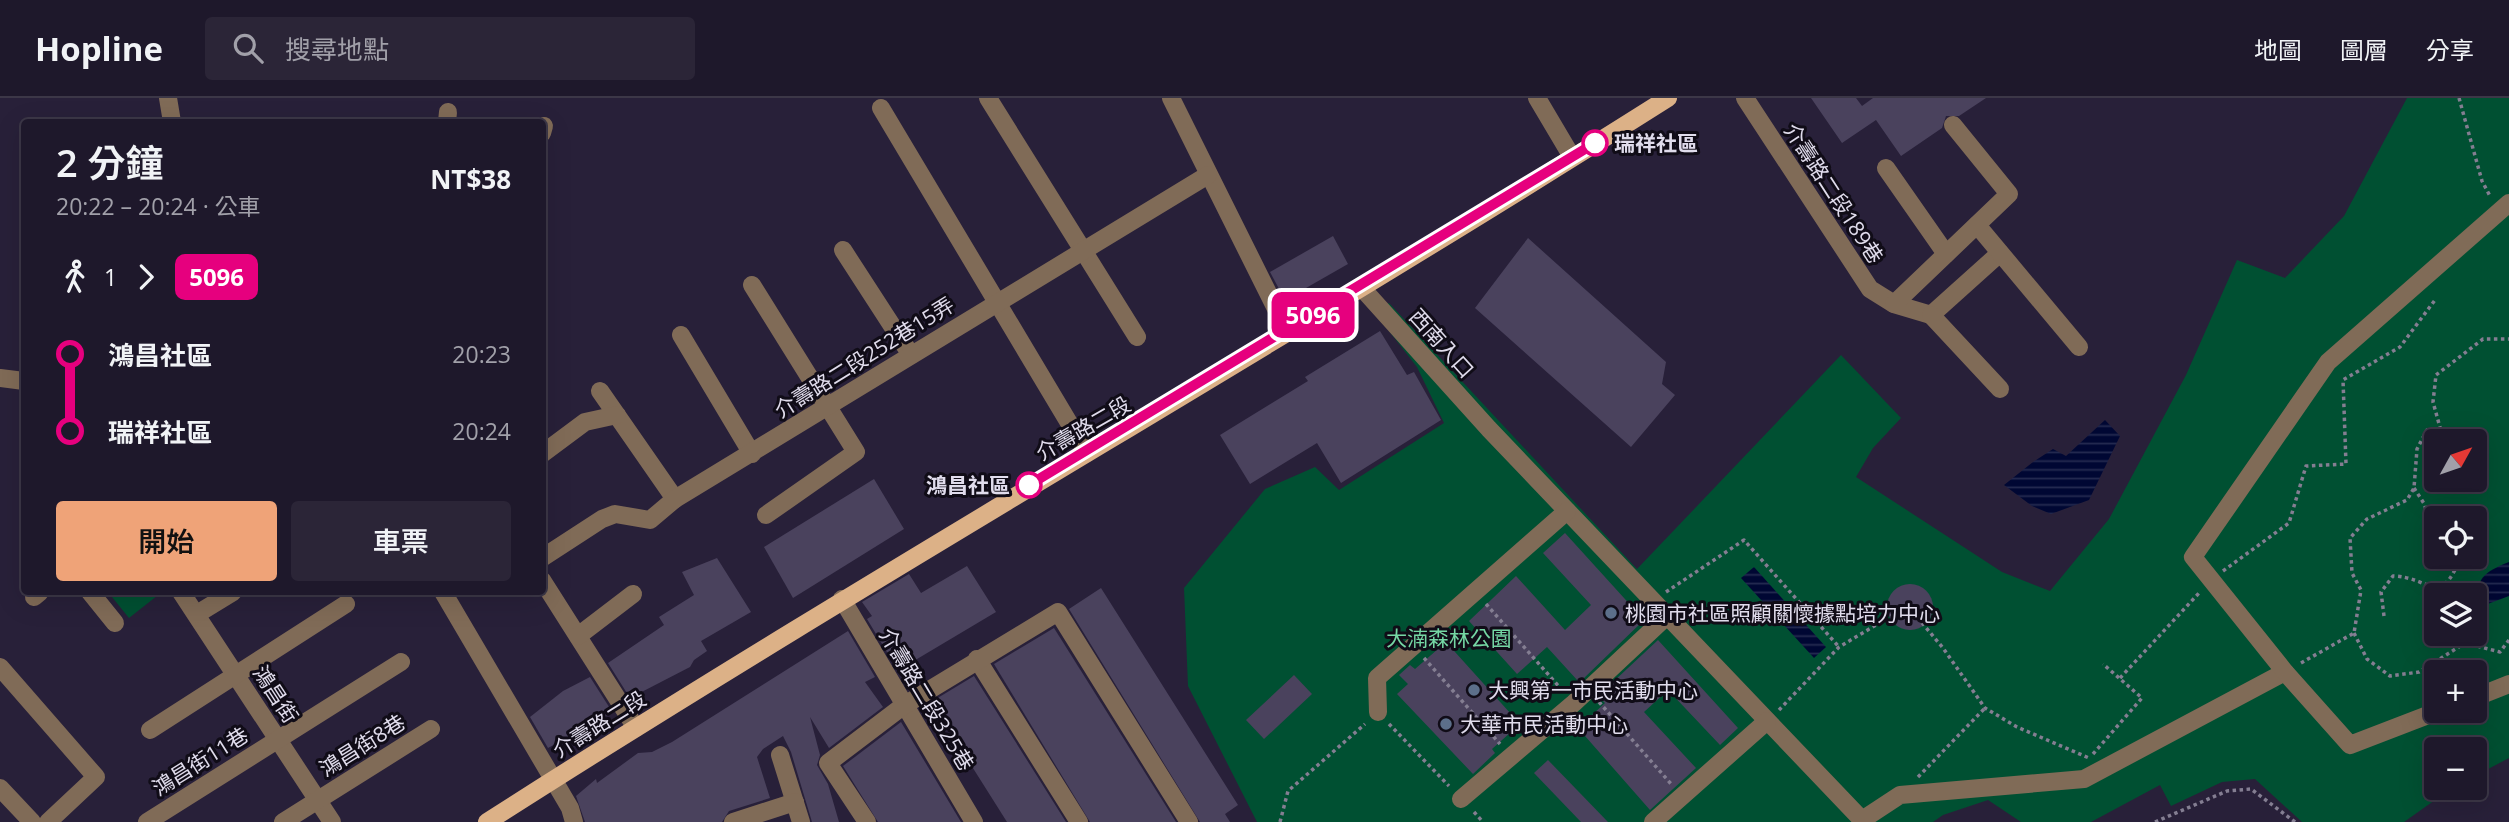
<!DOCTYPE html>
<html lang="zh-TW">
<meta charset="utf-8">
<style>
:root{--surface:#1e182b;--page:#2b2537;--text:#f1f3f6;--muted:#a1a0a9;--line:#3c3747;--accent:#efa378}
body{margin:0;font-family:"Open Sans","Noto Sans TC",sans-serif;background:var(--page);color:var(--text);height:100vh;display:flex;flex-direction:column;font-size:26px;white-space:nowrap}
*{box-sizing:border-box;margin:0}
p{font-size:23px;color:var(--muted)}
.icon{flex:none;width:38px;height:38px;fill:none;stroke:currentColor;stroke-width:2;stroke-linecap:round;stroke-linejoin:round}
.map{position:relative;flex:1;overflow:hidden}
.details{position:absolute;left:21px;top:21px;width:525px;height:476px;display:flex;flex-direction:column;background:var(--surface);border-radius:7px;box-shadow:0 7px 28px #0002,0 0 0 2px var(--line)}
.details>*{flex:none}
.badge{padding:0 14px;border-radius:10px;font-size:24px;line-height:46px}
.needle{width:46px;rotate:50deg}
.tools{position:absolute;left:2424px;top:331px;display:grid;gap:14px}
.tools a{display:grid;place-items:center;width:63px;height:63px;border-radius:7px;background:var(--surface);box-shadow:0 7px 28px #0002,0 0 0 2px var(--line);font-size:35px}
.map>.badge{position:absolute;translate:-50% -50%;box-shadow:0 0 0 4px #fff}
.legs{display:flex;align-items:center;gap:10px;height:77px;padding:0 35px;font-size:23px}
.legs p{margin-inline-start:auto}
.summary{display:flex;align-items:center;justify-content:space-between;height:119px;padding:0 35px}
h1{font-size:38px;font-weight:600;line-height:52px}
.action{display:flex;gap:14px;margin-top:auto;padding:14px 35px}
.action a{flex:1;height:80px;border-radius:7px;background:var(--accent);color:#111;font-size:28px;font-weight:600;line-height:80px;text-align:center}
.action a+a{background:var(--page);color:var(--text)}
ul{padding:0 35px;list-style:none}
li{display:flex;align-items:center;gap:24px;height:77px;font-size:26px}
li i{display:grid;place-items:center;width:10px;height:100%;margin:0 9px;background:currentColor}
li i::after{content:'';width:18px;height:18px;margin:-9px;border:5px solid;border-radius:50%;background:var(--surface)}
li p{margin-inline-start:auto}
li:first-child i{background:linear-gradient(#0000 50%,currentColor 0)}
li:last-child i{background:linear-gradient(currentColor 50%,#0000 0)}
header{display:flex;align-items:center;gap:42px;box-sizing:border-box;height:98px;padding:0 35px;background:var(--surface);border-bottom:2px solid var(--line)}
header strong{font-size:33px}
nav{display:flex;gap:38px;margin-inline-start:auto;font-size:24px}
.search{width:490px;height:63px;background:var(--page);display:flex;align-items:center;gap:18px;box-sizing:border-box;padding:0 24px;border-radius:7px;color:var(--muted);font-size:26px}
.map>svg:first-child{display:block}
.park{fill:#005032;fill-rule:evenodd}
.water{fill:url(#water-rules)}
.building{fill:#4a425d}
.lines{fill:none;stroke-linecap:round;stroke-linejoin:round}
.path{stroke:#847e92;stroke-width:3.5;stroke-dasharray:3.5 3.5;stroke-linecap:butt}
.minor{stroke:#806b57;stroke-width:18}
.major{stroke:#dcb187;stroke-width:18}
.line-1-casing{stroke:#fff;stroke-width:16}
.line-1{stroke:#e6007e;stroke-width:10}
.stop-1-dot{fill:#fff;stroke:#e6007e;stroke-width:3.5}
.service-dot{fill:#5c6f8a;stroke:#100c17;stroke-width:2.5}
.labels{text-anchor:middle;dominant-baseline:central;stroke-width:6;stroke-linejoin:round;paint-order:stroke}
.stop-label{font-size:21px;font-weight:bold;fill:#e0dcec;stroke:#100c17;text-anchor:start}
.street-label{font-size:21px;fill:#e0dcec;stroke:#100c17}
.poi-label{font-size:21px;fill:#e0dcec;stroke:#100c17;text-anchor:start}
.park-label{font-size:21px;fill:#75d7a4;stroke:#100c17}
</style>
<header>
<strong>Hopline</strong>
<div class="search"><svg class="icon" aria-label="search" viewBox="0 0 24 24"><circle cx="10" cy="10" r="6"/><path d="M15 15l6 6"/></svg>搜尋地點</div>
<nav><a>地圖</a><a>圖層</a><a>分享</a></nav>
</header>
<div class="map">
<svg width="2509" height="724" viewBox="0 0 2509 724">
<defs>
<pattern id="water-rules" width="6" height="5" patternUnits="userSpaceOnUse" patternTransform="scale(1.75)"><rect width="6" height="5" fill="#000733"/><path d="M0 2.5h6" fill="none" stroke="#252b51"/></pattern>
</defs>
<rect width="100%" height="100%" fill="#282039"/>
<g class="park">
<path d="M2407,0H2509V660L2475,678L2474,651H2436V690H2452L2404,724H2302L2255,681L2222,684L2171,708L2160,687L2091,724H2021L1988,702L1943,717L1933,724H1257L1188,588L1184,490L1265,391L1315,369L1339,392L1444,325L1417,269L1375,215L1389,205L1637,471L1841,257L1901,320L1873,350L1856,379L2002,474L2050,493L2109,421L2186,277L2237,162L2285,180L2344,118ZM2436,343H2474V382H2436ZM2436,420H2474V458H2436ZM2436,497H2474V536H2436ZM2436,574H2474V612H2436Z"/>
<path d="M119,494H162L129,520L112,499Z"/>
</g>
<g class="water">
<path d="M2105,322L2120,338L2089,402L2051,416L2032,408L2004,387L2033,364L2053,351L2066,358Z"/>
<path d="M2509,464V498L2477,510C2475,480 2484,474 2509,464Z"/>
<path d="M1754,469L1826,549L1814,560L1741,480Z"/>
</g>
<g class="building">
<path d="M1811,0H1856L1862,8L1873,0H1986L1959,18H1946L1942,30L1901,58L1876,22L1842,45Z"/>
<path d="M1333,138L1348,166L1285,202L1270,174Z"/>
<path d="M1528,140L1666,264L1662,286L1675,297L1631,349L1475,210Z"/>
<path d="M1380,233L1407,277L1414,274L1441,322L1341,385L1317,345L1250,386L1220,337L1308,283L1305,279Z"/>
<path d="M874,381L904,431L793,500L764,449Z"/>
<path d="M1565,435L1644,522L1583,581L1578,583L1547,549L1517,576L1469,523L1516,478L1565,532L1591,507L1543,455Z"/>
<path d="M717,460L751,514L701,543L707,553L694,562L690,569L630,600L608,565L664,527L659,519L694,497L682,474Z"/>
<path d="M967,468L996,514L907,567L896,569L867,521L872,518L862,504L909,476L921,495Z"/>
<circle cx="1910" cy="509" r="23"/>
<path d="M1101,490L1238,707L1225,716L1230,724H1200L1069,511Z"/>
<path d="M1054,530L1176,724H1090L994,566Z"/>
<path d="M848,533L875,579L865,584L883,609L829,650L810,619L820,657L817,667L828,686L839,724H812L791,654L783,638L763,651L757,659L770,700L729,713L722,724H585L576,698L596,681L597,685L638,655L652,654L672,644Z"/>
<path d="M1658,542L1738,630L1720,647L1668,592L1644,614L1696,670L1650,712L1578,630L1605,605L1598,598Z"/>
<path d="M1446,544L1520,626L1492,651L1495,655L1473,676L1397,596L1408,586L1399,577L1410,567L1415,571Z"/>
<path d="M1294,577L1312,596L1264,641L1246,622Z"/>
<path d="M974,578L1066,724H1007L947,629L931,604Z"/>
<path d="M590,579L611,612L610,616L548,650L530,619L563,593Z"/>
<path d="M901,624L961,724H878L843,668Z"/>
<path d="M1548,662L1608,724H1581L1534,675Z"/>
</g>
<g class="lines">
<g class="path">
<path d="M2459,0L2482,83L2490,98"/>
<path d="M2414,390L2425,407L2430,449H2436"/>
<path d="M2223,473L2289,425L2306,368L2346,366L2343,282L2400,249L2435,202"/>
<path d="M1666,494L1744,442L1839,549"/>
<path d="M1486,506L1562,592"/>
<path d="M2384,518L2381,494L2393,478C2431,479 2440,512 2461,458"/>
<path d="M2354,535L2367,561L2390,578L2419,574L2465,545L2500,554L2509,542"/>
<path d="M1424,560L1500,646"/>
<path d="M2301,565L2354,535L2361,492L2352,475L2350,440L2367,421L2407,402L2414,390L2417,351L2427,332L2432,331L2435,336L2441,333L2433,304L2436,277L2483,241H2509"/>
<path d="M2120,580L2200,494"/>
<path d="M1599,604L1672,687"/>
<path d="M1779,612L1839,549L1908,508L1943,550L1985,610L2017,629L2089,660"/>
<path d="M1389,626L1449,688"/>
<path d="M2093,656L2142,600L2103,566"/>
<path d="M1918,679L1985,610"/>
<path d="M1474,714L1483,724"/>
<path d="M1280,724L1288,693L1365,626"/>
<path d="M2155,724L2227,693L2251,691L2295,724"/>
</g>
<g class="minor">
<path d="M168,0L172,24"/>
<path d="M988,0L1137,239"/>
<path d="M1171,0L1287,233"/>
<path d="M1537,0L1572,59"/>
<path d="M1745,0L1870,191L1894,206L1931,217L2000,155"/>
<path d="M881,10L1087,355"/>
<path d="M447,24L448,14"/>
<path d="M542,35L544,28"/>
<path d="M1886,70L1946,156"/>
<path d="M1977,127L2079,249"/>
<path d="M843,152L911,257"/>
<path d="M752,187L856,354L766,417"/>
<path d="M1361,189L1489,331L1862,722L1900,697L2084,681L2285,574"/>
<path d="M1894,206L2009,96L1953,27"/>
<path d="M1931,217L2000,291"/>
<path d="M681,237L752,356"/>
<path d="M0,280L24,283"/>
<path d="M600,293L675,401"/>
<path d="M542,356L585,324L617,317"/>
<path d="M542,460L602,421L615,416L650,422L675,401L1208,77"/>
<path d="M542,482L636,630"/>
<path d="M90,494L115,525"/>
<path d="M181,494L332,724"/>
<path d="M443,494L570,710L574,724"/>
<path d="M34,499L40,494"/>
<path d="M842,501L974,724"/>
<path d="M197,516L233,494"/>
<path d="M578,538L633,496"/>
<path d="M977,561L1079,724"/>
<path d="M0,569L96,679L48,724"/>
<path d="M2474,600L2509,586"/>
<path d="M2441,612L2350,647L2285,574L2193,459L2328,264L2509,105"/>
<path d="M1378,614L1377,580L1567,413"/>
<path d="M150,632L346,506"/>
<path d="M780,657L801,724"/>
<path d="M0,690L32,724"/>
<path d="M1461,701L1574,605L1667,518"/>
<path d="M147,724L401,564"/>
<path d="M283,724L431,631"/>
<path d="M733,724L795,704"/>
<path d="M867,724L828,665L903,608L1058,514L1189,724"/>
<path d="M1653,724L1767,623"/>
</g>
<path class="major" d="M487,724C876,475 1278,247 1668,0"/>
</g>
<g class="lines">
<g class="line-1-casing">
<path id="line-1" d="M1029,387L1595,45"/>
</g>
<use href="#line-1" class="line-1"/>
</g>
<g class="stop-1-dot">
<circle cx="1595" cy="45" r="12"/>
<circle cx="1029" cy="387" r="12"/>
</g>
<g class="service-dot">
<circle cx="1611" cy="515" r="7"/>
<circle cx="1474" cy="592" r="7"/>
<circle cx="1446" cy="626" r="7"/>
</g>
<g class="labels">
<g class="stop-label">
<text x="1614" y="45">瑞祥社區</text>
<text x="1010" y="387" text-anchor="end">鴻昌社區</text>
</g>
<g class="street-label">
<text transform="translate(1834 95) rotate(57)">介壽路二段189巷</text>
<text transform="translate(1442 245) rotate(48)">西南入口</text>
<text transform="translate(864 259) rotate(-32)">介壽路二段252巷15弄</text>
<text transform="translate(1083 330) rotate(-30)">介壽路二段</text>
<text transform="translate(276 596) rotate(57)">鴻昌街</text>
<text transform="translate(927 601) rotate(59)">介壽路二段325巷</text>
<text transform="translate(599 626) rotate(-32)">介壽路二段</text>
<text transform="translate(362 647) rotate(-32)">鴻昌街8巷</text>
<text transform="translate(200 663) rotate(-32)">鴻昌街11巷</text>
</g>
<g class="poi-label">
<text x="1625" y="515">桃園市社區照顧關懷據點培力中心</text>
<text x="1488" y="592">大興第一市民活動中心</text>
<text x="1460" y="626">大華市民活動中心</text>
</g>
<g class="park-label">
<text x="1449" y="540">大湳森林公園</text>
</g>
</g>
</svg>
<div class="tools">
<a><svg class="needle" viewBox="-14 -14 28 28"><path d="M0-13l5 13h-10z" fill="#e53935"/><path d="M0 13l5-13h-10z" fill="#a1a0a9"/></svg></a>
<a><svg class="icon" aria-label="locate" viewBox="0 0 24 24"><circle cx="12" cy="12" r="6"/><path d="M12 2v4M12 18v4M2 12h4M18 12h4"/></svg></a>
<a><svg class="icon" aria-label="layers" viewBox="0 0 24 24"><path d="M12 4l9 5-9 5-9-5zM3 14l9 5 9-5"/></svg></a>
<a>+</a>
<a>−</a>
</div>
<b class="badge" style="left:1313px;top:217px;background:#e6007e;color:#fff">5096</b>
<section class="details">
<div class="summary"><div><h1>2 分鐘</h1><p>20:22 – 20:24 · 公車</p></div><b>NT$38</b></div>
<div class="legs"><svg class="icon" aria-label="walk" viewBox="0 0 24 24"><circle cx="13" cy="4" r="2"/><path d="M13 8l-2 6 4 7M11 14l-3 7M7 12l3-4h3l4 4"/></svg>1<svg class="icon" aria-label="forward" viewBox="0 0 24 24"><path d="M9 5l7 7-7 7"/></svg><b class="badge" style="background:#e6007e;color:#fff">5096</b></div>
<ul>
<li><i style="color:#e6007e"></i><b>鴻昌社區</b><p>20:23</p></li>
<li><i style="color:#e6007e"></i><b>瑞祥社區</b><p>20:24</p></li>
</ul>
<div class="action"><a>開始</a><a>車票</a></div>
</section>
</div>
